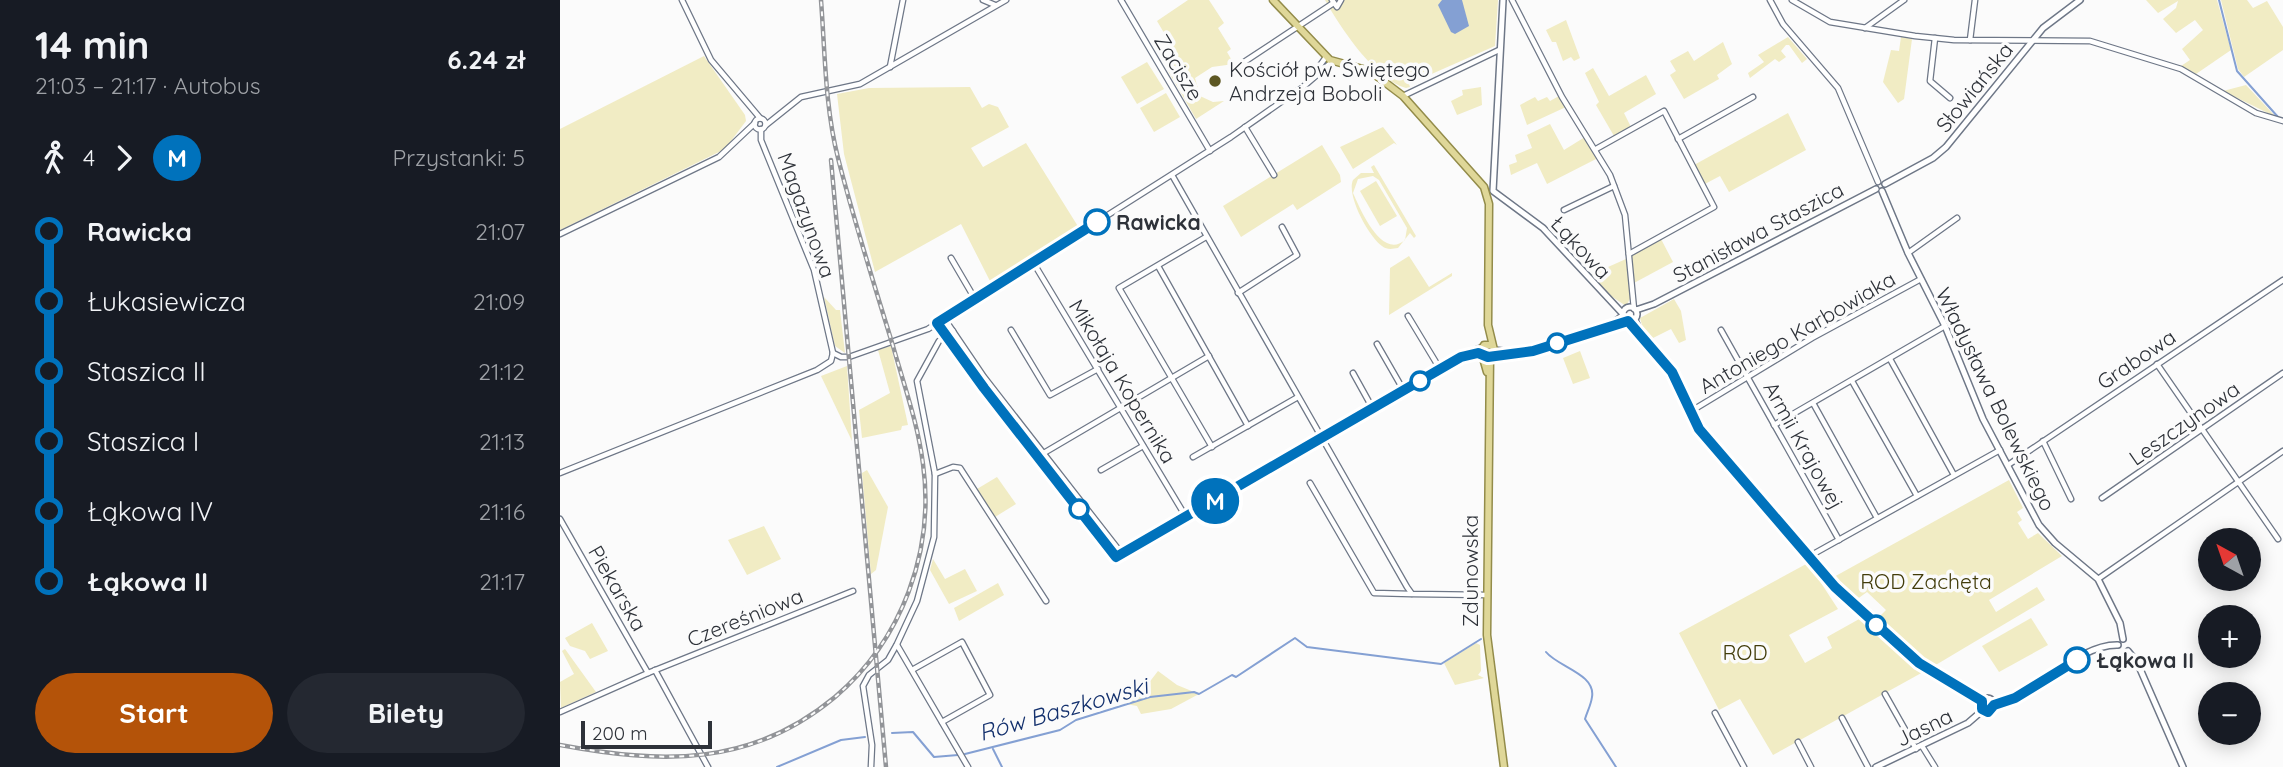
<!DOCTYPE html>
<html lang="pl">
<meta charset="utf-8">
<style>
:root{--surface:#171b24;--page:#242831;--text:#f1f3f6;--muted:#9ea1a6;--accent:#b45309}
body{margin:0;font-family:Quicksand,sans-serif;background:var(--page);color:var(--text);height:100vh;display:flex;flex-direction:column;font-size:26px;white-space:nowrap}
*{box-sizing:border-box;margin:0}
p{font-size:23px;color:var(--muted)}
.icon{flex:none;width:38px;height:38px;fill:none;stroke:currentColor;stroke-width:2;stroke-linecap:round;stroke-linejoin:round}
.map{position:relative;flex:1;overflow:hidden}
.drawer{display:flex;flex-direction:column;background:var(--surface);width:560px}
.drawer>*{flex:none}
.badge{padding:0 14px;border-radius:23px;font-size:24px;line-height:46px}
.needle{width:46px;rotate:320deg}
.buttons{position:absolute;left:1638px;top:528px;display:grid;gap:14px}
.buttons a{display:grid;place-items:center;width:63px;height:63px;border-radius:50%;background:var(--surface);box-shadow:0 4px 18px #0003;font-size:35px}
.scale{position:absolute;left:21px;bottom:18px;width:131px;box-sizing:border-box;padding-left:7px;border:4px solid #2e3239;border-top:0;font-size:19px;line-height:24px;white-space:nowrap;color:#2e3239;-webkit-text-stroke:5px #fbfbfb;paint-order:stroke}
.map>.badge{position:absolute;translate:-50% -50%;box-shadow:0 0 0 4px #fff}
.legs{display:flex;align-items:center;gap:10px;height:77px;padding:0 35px;font-size:23px}
.legs p{margin-inline-start:auto}
.head{display:flex;align-items:center;justify-content:space-between;height:119px;padding:0 35px}
h1{font-size:38px;font-weight:700;line-height:52px}
.cta{display:flex;gap:14px;margin-top:auto;padding:14px 35px}
.cta a{flex:1;height:80px;border-radius:42px;background:var(--accent);color:#fff;font-size:28px;font-weight:700;line-height:80px;text-align:center}
.cta a+a{background:var(--page);color:var(--text)}
ul{padding:0 35px;list-style:none}
li{display:flex;align-items:center;gap:24px;height:70px;font-size:26px}
li i{display:grid;place-items:center;width:10px;height:100%;margin:0 9px;background:currentColor}
li i::after{content:'';width:18px;height:18px;margin:-9px;border:5px solid;border-radius:50%;background:var(--surface)}
li p{margin-inline-start:auto}
li:first-child i{background:linear-gradient(#0000 50%,currentColor 0)}
li:last-child i{background:linear-gradient(currentColor 50%,#0000 0)}
main{display:flex;flex:1;min-height:0}
.map>svg:first-child{display:block}
.green{fill:#f1ecc4;fill-rule:evenodd}
.water{fill:#84a0d3}
.lines{fill:none;stroke-linecap:round;stroke-linejoin:round}
.stream{stroke:#84a0d3;stroke-width:2}
.minor-casing{stroke:#6e7787;stroke-width:7}
.tertiary-casing{stroke:#6e7787;stroke-width:8}
.primary-casing{stroke:#938c4a;stroke-width:9}
.minor{stroke:#fff;stroke-width:4.5}
.tertiary{stroke:#fff;stroke-width:5}
.primary{stroke:#dfd798;stroke-width:6}
.rail-casing{stroke:#929498;stroke-width:4.5}
.rail{stroke:#fbfbfb;stroke-width:2;stroke-dasharray:5;stroke-linecap:butt}
.line-1-casing{stroke:#fff;stroke-width:16}
.line-1{stroke:#0072bc;stroke-width:10}
.poi-dot{fill:#5d5723;stroke:#fbfbfb;stroke-width:2.5}
.stop-1-dot{fill:#fff;stroke:#0072bc;stroke-width:3.5}
.labels{text-anchor:middle;dominant-baseline:central;stroke-width:7;stroke-linejoin:round;paint-order:stroke}
.street-label{font-size:21px;fill:#2e3239;stroke:#fbfbfb}
.poi-label{font-size:21px;fill:#2e3239;stroke:#fbfbfb;text-anchor:start}
.stop-label{font-size:21px;font-weight:bold;fill:#2e3239;stroke:#fbfbfb;text-anchor:start}
.park-label{font-size:21px;fill:#423c0a;stroke:#fbfbfb}
.water-label{font-size:23px;font-style:italic;fill:#13306d;stroke:#fbfbfb}
</style>
<main>
<section class="drawer">
<div class="head"><div><h1>14 min</h1><p>21:03 – 21:17 · Autobus</p></div><b>6.24 zł</b></div>
<div class="legs"><svg class="icon" aria-label="walk" viewBox="0 0 24 24"><circle cx="13" cy="4" r="2"/><path d="M13 8l-2 6 4 7M11 14l-3 7M7 12l3-4h3l4 4"/></svg>4<svg class="icon" aria-label="forward" viewBox="0 0 24 24"><path d="M9 5l7 7-7 7"/></svg><b class="badge" style="background:#0072bc;color:#fff">M</b><p>Przystanki: 5</p></div>
<ul>
<li><i style="color:#0072bc"></i><b>Rawicka</b><p>21:07</p></li>
<li><i style="color:#0072bc"></i><span>Łukasiewicza</span><p>21:09</p></li>
<li><i style="color:#0072bc"></i><span>Staszica II</span><p>21:12</p></li>
<li><i style="color:#0072bc"></i><span>Staszica I</span><p>21:13</p></li>
<li><i style="color:#0072bc"></i><span>Łąkowa IV</span><p>21:16</p></li>
<li><i style="color:#0072bc"></i><b>Łąkowa II</b><p>21:17</p></li>
</ul>
<div class="cta"><a>Start</a><a>Bilety</a></div>
</section>
<div class="map">
<svg width="1723" height="767" viewBox="0 0 1723 767">
<rect width="100%" height="100%" fill="#fbfbfb"/>
<g class="green">
<path d="M628,0H649L664,23L658,28L671,49L667,52L674,64L652,67L635,78L640,96L653,102L664,101L636,119L607,69L620,60L597,21Z"/>
<path d="M765,0H938L935,46L849,84L850,87L846,88C815,80 780,27 765,0Z"/>
<path d="M1586,0H1657L1671,50L1636,74L1621,66L1630,60L1622,49L1643,30L1635,20L1616,33L1603,19L1616,8L1618,1L1598,13Z"/>
<path d="M1661,0H1687L1693,8L1707,1L1723,27V50L1684,77L1678,69Z"/>
<path d="M1006,20L1020,58L1014,61L1011,57L1003,61L996,42H992L986,30Z"/>
<path d="M1228,37L1247,59L1242,63L1229,45H1226L1221,51L1226,57L1219,62L1215,59L1190,78L1188,73L1204,62L1198,55Z"/>
<path d="M1341,37L1352,39L1344,99L1338,103L1323,82L1331,50L1339,51Z"/>
<path d="M1163,42L1172,64L1157,75L1159,79L1124,99L1110,75L1116,71L1110,61L1128,51L1134,61Z"/>
<path d="M144,56L185,115L186,121L165,149L0,230V129Z"/>
<path d="M587,62L604,89L577,104L561,77Z"/>
<path d="M1033,68L1049,96L1086,75L1096,94L1064,113L1071,127L1054,136L1036,105L1039,102L1025,73Z"/>
<path d="M1686,85L1716,117L1663,91Z"/>
<path d="M410,87L422,108L429,104L438,107L449,127L411,148L423,167L466,143L519,228L431,283L401,224L315,272L284,154L277,94L309,88Z"/>
<path d="M921,87L922,105L897,115L891,101L903,95L902,90Z"/>
<path d="M606,93L620,117L594,132L580,108Z"/>
<path d="M999,96L1006,107L967,125L960,105L975,97L978,101L987,97L990,101Z"/>
<path d="M1228,113L1246,150L1169,192L1160,176L1143,185L1134,165Z"/>
<path d="M990,124L1004,150L1025,137L1038,158L987,184L977,163L951,175L949,165L957,162L955,155L972,148L967,135Z"/>
<path d="M823,127L837,145L834,143L793,169L780,147Z"/>
<path d="M762,145L780,175L781,182L737,210L733,204L681,237L663,206Z"/>
<path d="M814,165L856,236L854,238L850,233L838,248C832,249 827,250 822,246C809,237 786,195 793,180L801,173H814L811,167ZM813,176L819,180L847,228L845,240C822,260 801,211 793,193L798,179Z"/>
<path d="M816,181L837,216L820,226L800,191Z"/>
<path d="M1101,239L1113,262L1074,283L1071,256Z"/>
<path d="M849,256L869,287L892,273V276L829,315L830,268Z"/>
<path d="M1066,259L1071,297L1066,306L1045,292L1030,275Z"/>
<path d="M264,297L276,310H280L285,353L275,346Z"/>
<path d="M1114,299L1121,311L1126,340L1119,343L1111,329L1093,338L1084,332L1080,318Z"/>
<path d="M331,346L348,425L342,426L341,430L302,438L299,410L330,393L318,350Z"/>
<path d="M1020,351L1030,378L1013,384L1003,358Z"/>
<path d="M287,366L292,441L261,376Z"/>
<path d="M307,470L328,507L316,570L311,574L302,473Z"/>
<path d="M437,477L456,504L435,517L417,489Z"/>
<path d="M1449,480L1463,508L1457,512L1462,520L1458,523L1468,539L1478,533L1502,556L1429,600L1436,612L1477,587L1485,600L1374,666L1317,619L1326,610L1307,592L1296,600L1272,578Z"/>
<path d="M204,526L221,559L187,575L168,540Z"/>
<path d="M373,559L385,579L405,569L417,591L389,604L370,570Z"/>
<path d="M1248,563L1278,609L1229,635L1245,663L1272,648L1267,637L1301,618L1365,671L1213,755L1180,699L1159,710L1119,633Z"/>
<path d="M438,583L444,595L399,621L394,608Z"/>
<path d="M1471,618L1488,645L1439,672L1422,646Z"/>
<path d="M32,623L48,651L30,659L25,651L10,646L5,638Z"/>
<path d="M916,643L920,645L921,671L918,675L924,678L895,685L884,663Z"/>
<path d="M5,649L36,692L1,708L0,682L14,674L2,651Z"/>
<path d="M598,671L617,685L639,694L611,709L581,714L577,706L566,704L565,689L588,684Z"/>
</g>
<path class="water" d="M882,0H902L909,26L895,34L891,32L878,5Z"/>
<g class="lines">
<g class="stream">
<path d="M1659,0L1677,71L1718,117"/>
<path d="M986,652C998,667 1036,674 1032,697C1031,705 1027,712 1025,719L1056,767"/>
<path d="M332,733L353,732L374,757L398,755"/>
<path d="M433,749L442,767"/>
<path d="M405,754L500,730L516,720L590,697L634,692L639,694L672,675L676,677L735,638L747,647L881,664L921,639"/>
<path d="M217,767L281,740L305,737"/>
</g>
<g class="minor-casing">
<g id="minor">
<path d="M122,0L151,60L200,118"/>
<path d="M423,0L435,5"/>
<path d="M561,0L650,151"/>
<path d="M772,0L777,7L781,0"/>
<path d="M952,0L1002,97L1050,175L1065,215L1074,309"/>
<path d="M1210,0L1223,24L1278,88L1318,182"/>
<path d="M1232,0L1270,22L1355,36L1394,40L1530,41L1621,69L1696,113L1723,121"/>
<path d="M1305,28L1344,0"/>
<path d="M1375,38L1370,81L1390,98"/>
<path d="M1410,40L1415,0"/>
<path d="M330,67L343,0"/>
<path d="M675,68L772,4"/>
<path d="M750,79L766,57"/>
<path d="M843,96L939,50"/>
<circle cx="200" cy="124" r="5.5"/>
<path d="M206,125L241,97L300,84L446,0"/>
<path d="M685,127L714,175"/>
<path d="M201,129V140L254,270L273,353"/>
<path d="M1118,139L1193,97"/>
<path d="M1036,149L1104,111L1154,207L1069,254"/>
<path d="M612,175L847,587L852,594L927,595"/>
<path d="M1004,210L1054,186"/>
<path d="M0,234L159,157L195,123"/>
<path d="M646,237L559,288L652,447"/>
<path d="M1348,253L1397,218"/>
<path d="M391,258L415,299"/>
<path d="M473,262L626,517"/>
<path d="M598,266L688,426"/>
<path d="M678,293L737,255L722,227"/>
<path d="M848,316L880,369"/>
<path d="M384,318L424,377L562,554"/>
<path d="M1075,319L1081,333"/>
<path d="M1070,321L1112,372L1139,429L1275,587L1359,663L1422,701"/>
<path d="M377,323L424,388L556,557L906,353L922,347"/>
<path d="M451,330L490,395L538,369"/>
<path d="M1161,330L1279,540"/>
<path d="M817,344L844,391"/>
<path d="M273,353L281,357H289L368,329L671,137L744,86L773,61"/>
<path d="M902,357L921,353"/>
<path d="M1330,359L1394,475"/>
<path d="M1597,364L1718,539"/>
<path d="M793,373L813,409"/>
<path d="M1292,381L1357,496"/>
<path d="M1253,403L1317,518"/>
<path d="M1128,413L1252,338L1361,279"/>
<path d="M1214,425L1385,326"/>
<path d="M1483,441L1511,499"/>
<path d="M477,457L649,356"/>
<path d="M633,457L738,397"/>
<path d="M1448,465L1723,280"/>
<path d="M541,470L583,446"/>
<path d="M0,473L257,370L271,361L273,353"/>
<path d="M375,474L393,467L400,468L486,601"/>
<path d="M750,483L814,593L851,594"/>
<path d="M1542,498L1723,373"/>
<path d="M0,519L88,673"/>
<path d="M1248,557L1440,450"/>
<path d="M1538,579L1723,451"/>
<path d="M337,645L408,767"/>
<path d="M95,670L148,767"/>
<path d="M352,670L402,642L430,695L382,722"/>
<path d="M1325,694L1356,749"/>
<path d="M0,712L88,673L293,591"/>
<path d="M1155,713L1184,767"/>
<path d="M1282,718L1308,767"/>
<path d="M1238,742L1251,767"/>
<path d="M1362,746L1375,767"/>
<path d="M311,767L312,745L303,686L309,675L328,660L337,644L357,601L374,537L375,474L357,381L379,341L393,331"/>
</g>
</g>
<g class="tertiary-casing">
<g id="tertiary">
<path d="M943,0L933,191L983,228L1063,314"/>
<path d="M1325,184L1373,158L1386,147L1483,28L1520,0"/>
<path d="M1322,191L1348,253L1385,326L1423,419L1479,525L1495,543L1538,579L1560,623L1563,639"/>
<circle cx="1070" cy="314" r="7"/>
<path d="M1076,310L1094,304L1316,189"/>
<path d="M1049,326L1068,321"/>
<path d="M934,350L952,352"/>
<path d="M931,356C964,353 1040,338 1063,315"/>
<path d="M1568,651L1577,662L1623,767"/>
<circle cx="1427" cy="705" r="7"/>
<path d="M1434,705C1476,697 1516,644 1558,645"/>
<path d="M1316,767L1408,723L1423,710"/>
</g>
</g>
<g class="primary-casing">
<g id="primary">
<path d="M713,0L770,60L810,71L843,96L924,187L929,204L928,325L934,350L931,356L925,357"/>
<path d="M930,357L927,635L944,767"/>
<path d="M927,372L921,351L924,345H931"/>
</g>
</g>
<use href="#minor" class="minor"/>
<use href="#tertiary" class="tertiary"/>
<use href="#primary" class="primary"/>
<g class="rail-casing">
<g id="rail">
<path d="M271,160L326,767"/>
<path d="M0,745C102,764 191,767 275,697C342,640 375,551 363,464C358,424 344,385 333,346C314,284 294,221 278,158C265,107 265,52 261,0"/>
</g>
</g>
<use href="#rail" class="rail"/>
</g>
<g class="lines">
<g class="line-1-casing">
<path id="line-1" d="M537,222L377,323L424,388L556,557L901,357L918,353L928,357L973,351L1068,321L1112,372L1139,429L1275,587L1359,663L1422,701V709L1428,712L1434,705L1455,698L1517,660"/>
</g>
<use href="#line-1" class="line-1"/>
</g>
<circle class="poi-dot" cx="655" cy="81" r="7"/>
<g class="stop-1-dot">
<circle cx="537" cy="222" r="12"/>
<circle cx="997" cy="343" r="9"/>
<circle cx="860" cy="381" r="9"/>
<circle cx="519" cy="509" r="9"/>
<circle cx="1316" cy="625" r="9"/>
<circle cx="1517" cy="660" r="12"/>
</g>
<g class="labels">
<g class="street-label">
<text transform="translate(619 67) rotate(59)">Zacisze</text>
<text transform="translate(1414 87) rotate(-51)">Słowiańska</text>
<text transform="translate(247 215) rotate(70)">Magazynowa</text>
<text transform="translate(1198 232) rotate(-28)">Stanisława Staszica</text>
<text transform="translate(1021 247) rotate(47)">Łąkowa</text>
<text transform="translate(1237 332) rotate(-30)">Antoniego Karbowiaka</text>
<text transform="translate(1576 359) rotate(-34)">Grabowa</text>
<text transform="translate(563 381) rotate(59)">Mikołaja Kopernika</text>
<text transform="translate(1436 399) rotate(64)">Władysława Bolewskiego</text>
<text transform="translate(1624 423) rotate(-35)">Leszczynowa</text>
<text transform="translate(1244 445) rotate(61)">Armii Krajowej</text>
<text transform="translate(910 571) rotate(-90)">Zdunowska</text>
<text transform="translate(58 588) rotate(60)">Piekarska</text>
<text transform="translate(185 617) rotate(-22)">Czereśniowa</text>
<text transform="translate(1364 727) rotate(-26)">Jasna</text>
</g>
<g class="poi-label">
<text x="669" y="69">Kościół pw. Świętego<tspan x="669" dy="24">Andrzeja Boboli</tspan></text>
</g>
<g class="stop-label">
<text x="556" y="222">Rawicka</text>
<text x="1536" y="660">Łąkowa II</text>
</g>
<g class="park-label">
<text x="1366" y="581">ROD Zachęta</text>
<text x="1185" y="652">ROD</text>
</g>
<g class="water-label">
<text transform="translate(503 709) rotate(-16)">Rów Baszkowski</text>
</g>
</g>
</svg>
<div class="buttons">
<a><svg class="needle" viewBox="-14 -14 28 28"><path d="M0-13l5 13h-10z" fill="#e53935"/><path d="M0 13l5-13h-10z" fill="#9ea1a6"/></svg></a>
<a>+</a>
<a>−</a>
</div>
<div class="scale">200 m</div>
<b class="badge" style="left:655px;top:501px;background:#0072bc;color:#fff">M</b>
</div>
</main>
